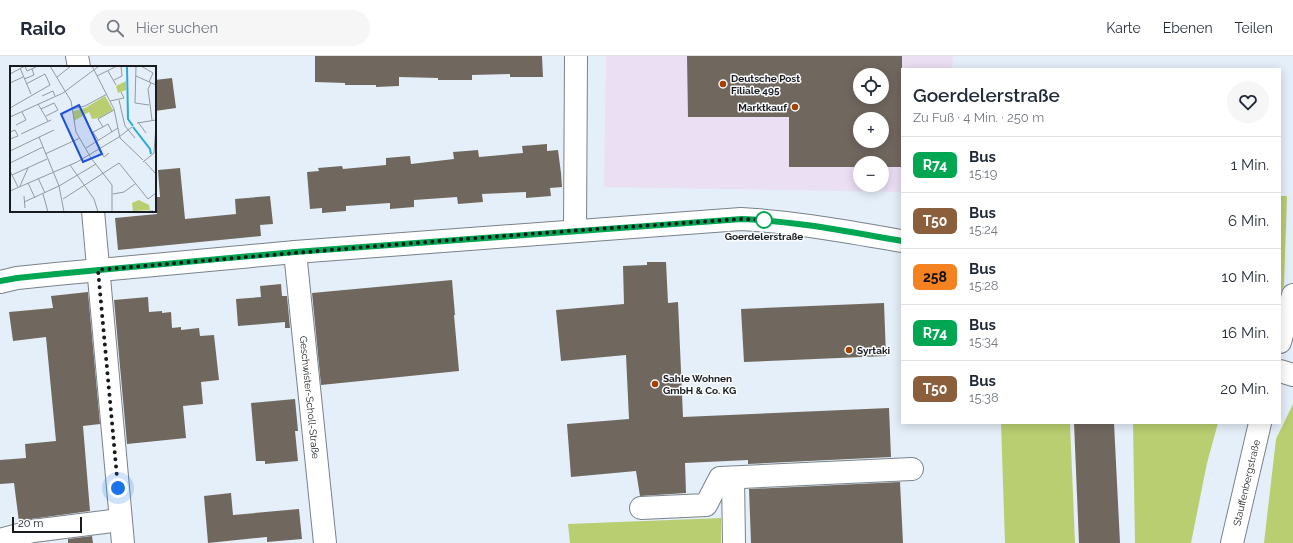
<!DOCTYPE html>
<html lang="de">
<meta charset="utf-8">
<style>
:root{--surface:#fff;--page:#f6f6f7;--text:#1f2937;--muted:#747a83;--line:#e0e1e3}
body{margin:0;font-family:Raleway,sans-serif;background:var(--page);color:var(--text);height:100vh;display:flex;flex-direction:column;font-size:15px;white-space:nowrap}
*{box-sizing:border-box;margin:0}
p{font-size:13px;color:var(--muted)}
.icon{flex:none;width:22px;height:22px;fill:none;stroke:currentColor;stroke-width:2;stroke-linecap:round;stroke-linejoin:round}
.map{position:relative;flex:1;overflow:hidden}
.side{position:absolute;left:901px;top:12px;width:380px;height:356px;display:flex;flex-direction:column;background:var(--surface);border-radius:0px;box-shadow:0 2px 10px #0003}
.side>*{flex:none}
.badge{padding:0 8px;border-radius:6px;font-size:14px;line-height:26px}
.buttons{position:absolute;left:853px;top:12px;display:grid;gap:8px}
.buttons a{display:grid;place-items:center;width:36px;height:36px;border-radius:50%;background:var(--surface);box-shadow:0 2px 10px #0003;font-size:20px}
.scale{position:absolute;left:12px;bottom:10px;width:70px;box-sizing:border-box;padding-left:4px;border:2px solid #181b1e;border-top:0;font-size:11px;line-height:14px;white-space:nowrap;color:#181b1e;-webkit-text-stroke:3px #f9fbfd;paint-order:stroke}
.you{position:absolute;width:20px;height:20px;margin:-10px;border:3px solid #fff;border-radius:50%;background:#1a73e8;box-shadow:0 0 0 6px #1a73e833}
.map>.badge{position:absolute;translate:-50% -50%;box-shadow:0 0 0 2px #fff}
.round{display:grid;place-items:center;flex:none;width:42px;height:42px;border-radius:21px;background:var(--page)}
.overview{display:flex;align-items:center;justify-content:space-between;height:68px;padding:0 12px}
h1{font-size:19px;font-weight:600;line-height:30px}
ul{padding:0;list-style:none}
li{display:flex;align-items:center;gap:12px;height:56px;padding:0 12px;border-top:1px solid var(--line)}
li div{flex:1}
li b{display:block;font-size:15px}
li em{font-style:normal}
li .badge{min-width:44px;font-weight:700;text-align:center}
header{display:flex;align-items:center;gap:24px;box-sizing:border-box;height:56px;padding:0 20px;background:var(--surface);border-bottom:1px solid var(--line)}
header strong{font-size:19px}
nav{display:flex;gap:22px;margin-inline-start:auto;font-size:14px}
.search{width:280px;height:36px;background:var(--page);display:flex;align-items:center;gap:10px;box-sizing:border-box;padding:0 14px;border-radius:22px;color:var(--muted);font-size:15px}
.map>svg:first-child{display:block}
.commercial{fill:#ebdff3;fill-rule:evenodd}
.green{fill:#b9ce71}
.building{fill:#70685f;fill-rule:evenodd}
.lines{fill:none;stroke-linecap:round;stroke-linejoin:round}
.minor-casing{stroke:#79828a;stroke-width:24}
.minor{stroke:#fff;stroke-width:22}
.line-casing{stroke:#fff;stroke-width:9}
.line{stroke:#00a651;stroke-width:6}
.walk{stroke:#181b1e;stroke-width:4;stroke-dasharray:0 7.2}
.poi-dot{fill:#a34100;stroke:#f9fbfd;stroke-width:1.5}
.stop-dot{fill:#fff;stroke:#00a651;stroke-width:2}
.labels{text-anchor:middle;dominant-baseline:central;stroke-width:3;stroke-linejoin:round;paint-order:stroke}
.poi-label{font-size:10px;font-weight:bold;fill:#181b1e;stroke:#f9fbfd;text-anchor:start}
.stop-label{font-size:10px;font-weight:bold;fill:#181b1e;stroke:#f9fbfd}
.street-label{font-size:10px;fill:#181b1e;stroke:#f9fbfd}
.inset-river{fill:none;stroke:#29abd5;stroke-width:2}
.inset-road{fill:none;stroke:#939aa1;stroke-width:1}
.view{fill:#1d4ed8;fill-opacity:0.15;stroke:#1d4ed8;stroke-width:2}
.inset-edge{fill:none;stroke:#181b1e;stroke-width:2}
</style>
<header>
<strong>Railo</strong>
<div class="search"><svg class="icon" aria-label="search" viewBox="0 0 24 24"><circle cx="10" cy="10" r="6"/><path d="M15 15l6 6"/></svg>Hier suchen</div>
<nav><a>Karte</a><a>Ebenen</a><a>Teilen</a></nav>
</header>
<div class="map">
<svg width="1293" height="487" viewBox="0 0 1293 487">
<rect width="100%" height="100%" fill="#e5eff9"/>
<path class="commercial" d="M606,0H953L952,13H902V136L604,131ZM860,19H882V41H860ZM860,63H882V85H860ZM860,107H882V129H860Z"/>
<g class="green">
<path d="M1280,140H1287L1284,229L1280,239Z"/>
<path d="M1293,348V487H1264L1276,383Z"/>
<path d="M1001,367H1070L1075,487H1005Z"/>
<path d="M1133,367H1218L1207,407L1191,487H1135Z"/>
<path d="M721,462V487H570L568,468Z"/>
</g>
<g class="building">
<path d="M315,0H542L543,21H510V18L472,19V24H438V22L399,21V30L376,31V29H345V27L315,26Z"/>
<path d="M687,0H902V111H882V107H860V111H789V61H688ZM860,19H882V41H860ZM860,63H882V85H860Z"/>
<path d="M172,22L176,52L155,55V24Z"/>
<path d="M547,88V95L558,94L561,117L562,131L550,132L551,140L526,142V136L482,138L483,146L458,148L457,141L414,144V151L390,153V147L346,150V155L322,157V152L310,153L307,116L319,115L318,112L342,110L343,113L386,109V102L410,100L411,108L454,103L453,96L466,95L478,94L479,101L523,97L522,90Z"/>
<path d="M180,112L185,163L236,158L235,143L270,140L273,168L260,169L261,180L118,194L115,162L157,158L156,141H160L158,114Z"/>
<path d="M647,206H666L668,247L678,246L683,361L889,352L891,401L748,408V404L685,407L686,437L640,440L636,415L571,421L567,368L629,363L626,299L561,305L556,254L624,248L623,210L647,209Z"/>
<path d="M452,224L455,259H454L459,315L321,329L312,237Z"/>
<path d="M281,228L282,240H287L290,272H285V266L238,270L236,243L261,241L260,230Z"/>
<path d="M88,236L100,368L83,370L90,455L31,463L19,466L14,427L0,428V404L26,402L25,388L56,385L46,281L13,285L9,256L53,252L51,240Z"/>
<path d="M148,241L149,256L162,255V257L171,256L172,272L181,271V274L199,272L200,280L214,279L219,324L201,326L203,348L183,350L186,382L127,388L114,244Z"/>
<path d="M884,247L886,300L744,306L741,253Z"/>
<path d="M295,343L298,375H295L298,405L265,408V405H256L251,347Z"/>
<path d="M1074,367H1114L1120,487H1079Z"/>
<path d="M900,426L903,487H751L749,433Z"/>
<path d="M231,437L233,459L299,453L302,483L267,486V481L208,487L204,440Z"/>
<path d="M92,480L93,487H68V483Z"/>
</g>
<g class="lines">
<g class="minor-casing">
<g id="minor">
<path d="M77,0L79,11"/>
<path d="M93,155L123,487"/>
<path d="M575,175L576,0"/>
<path id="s1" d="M295,196L325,487"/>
<path d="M0,226L17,222L56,218L295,196L741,163C796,166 849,176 902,185"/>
<path d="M1280,286L1293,239"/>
<path d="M1280,315L1293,319"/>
<path d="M733,422L734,487"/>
<path d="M641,452L706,449L720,422L912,413"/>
<path d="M0,484L33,475L120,464"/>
<path id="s2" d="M1232,487L1260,367"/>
</g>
</g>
<use href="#minor" class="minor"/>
</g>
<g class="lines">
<g class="line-casing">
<path id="line" d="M0,225L17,222L56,218L295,196L742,163C795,165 849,176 902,185"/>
</g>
<use href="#line" class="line"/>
<path class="walk" d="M118,432L98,214C313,195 527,177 742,163L765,164H764"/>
</g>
<g class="poi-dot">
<circle cx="723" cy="28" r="4"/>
<circle cx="795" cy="51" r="4"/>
<circle cx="849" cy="294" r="4"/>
<circle cx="655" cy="328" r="4"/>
</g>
<circle class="stop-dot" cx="764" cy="164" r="8"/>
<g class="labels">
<g class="poi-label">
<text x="731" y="22">Deutsche Post<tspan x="731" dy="12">Filiale 495</tspan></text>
<text x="787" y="51" text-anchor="end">Marktkauf</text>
<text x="857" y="294">Syrtaki</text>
<text x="663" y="322">Sahle Wohnen<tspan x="663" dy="12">GmbH &amp; Co. KG</tspan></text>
</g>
<g class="stop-label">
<text x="764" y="180">Goerdelerstraße</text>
</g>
<g class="street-label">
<text stroke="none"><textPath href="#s1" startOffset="146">Geschwister-Scholl-Straße</textPath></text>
<text stroke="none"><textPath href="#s2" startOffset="62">Stauffenbergstraße</textPath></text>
</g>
</g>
<g transform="translate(10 10)">
<rect width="146" height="146" fill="#e5eff9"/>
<path d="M116,15V24L108,27L106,20ZM95,30L103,44L89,52L82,53L79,46L64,55L63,45L75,42ZM129,134L139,139L140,144L123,145L122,137Z" fill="#b9ce71"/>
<path class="inset-river" d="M117,0L118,53L123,60M123,61L140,83L141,88"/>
<path class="inset-road" d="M15,0L17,5L26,1M40,0L61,35L66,66L81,92L102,119V145M82,0L104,43L110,72L133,94M126,0L125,37L139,39M131,0L143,7L139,16M10,2L21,28M98,5L106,19M0,8L15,0M87,10L107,0M126,10L146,19M47,11L61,0M14,13L24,9L22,3M104,14L112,10L111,0M0,17L13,11M141,17L138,23L142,54M32,30L43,25L45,30M109,34L115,60L125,72M100,35L114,32L111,26M28,38L38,55M0,42L40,19L35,8L16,18M31,43L44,37L48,44L36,50M63,43L75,40L97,28M0,51L53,27L89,0M128,56L136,67M127,57L146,54M6,59L16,54L12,46M93,61L98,58L102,66M0,66L5,64L8,70L0,73M11,68L41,54M29,71L49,120L54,146M88,74L83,66L93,61L88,53L104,44M76,82L108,62M89,84L94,91L99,87M0,85L44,64M35,88L70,72M135,94L133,96L144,87L146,59M135,96L146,108M0,97L33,81M60,99L84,133L88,146M0,105L8,121M2,109L37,93M28,112L35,127M18,117L25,132M10,120L18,102M0,125L67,96L109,71L122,61M33,128L38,146M103,128L114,126L125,118M14,130L15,142M53,133L109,97L138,133L146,127M14,136L49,120L86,98M131,146L143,145"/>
<path class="view" d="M69,39L92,88L73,96L51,48Z"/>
<rect width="146" height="146" class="inset-edge"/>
</g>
</svg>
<div class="buttons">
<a><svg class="icon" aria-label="locate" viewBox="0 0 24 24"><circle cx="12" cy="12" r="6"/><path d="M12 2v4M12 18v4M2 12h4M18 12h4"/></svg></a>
<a>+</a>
<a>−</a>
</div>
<div class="scale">20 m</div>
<div class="you" style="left:118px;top:432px"></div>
<section class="side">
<div class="overview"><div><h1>Goerdelerstraße</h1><p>Zu Fuß · 4 Min. · 250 m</p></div><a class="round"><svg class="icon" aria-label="heart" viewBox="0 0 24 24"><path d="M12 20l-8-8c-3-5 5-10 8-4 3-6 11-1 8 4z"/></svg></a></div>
<ul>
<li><span class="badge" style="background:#00a651;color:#fff">R74</span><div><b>Bus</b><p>15:19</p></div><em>1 Min.</em></li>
<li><span class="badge" style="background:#8b5e3c;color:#fff">T50</span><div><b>Bus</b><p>15:24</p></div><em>6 Min.</em></li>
<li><span class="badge" style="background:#f58220;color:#111">258</span><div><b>Bus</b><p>15:28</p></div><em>10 Min.</em></li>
<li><span class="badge" style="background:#00a651;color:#fff">R74</span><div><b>Bus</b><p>15:34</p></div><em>16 Min.</em></li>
<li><span class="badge" style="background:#8b5e3c;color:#fff">T50</span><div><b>Bus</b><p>15:38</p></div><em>20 Min.</em></li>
</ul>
</section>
</div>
